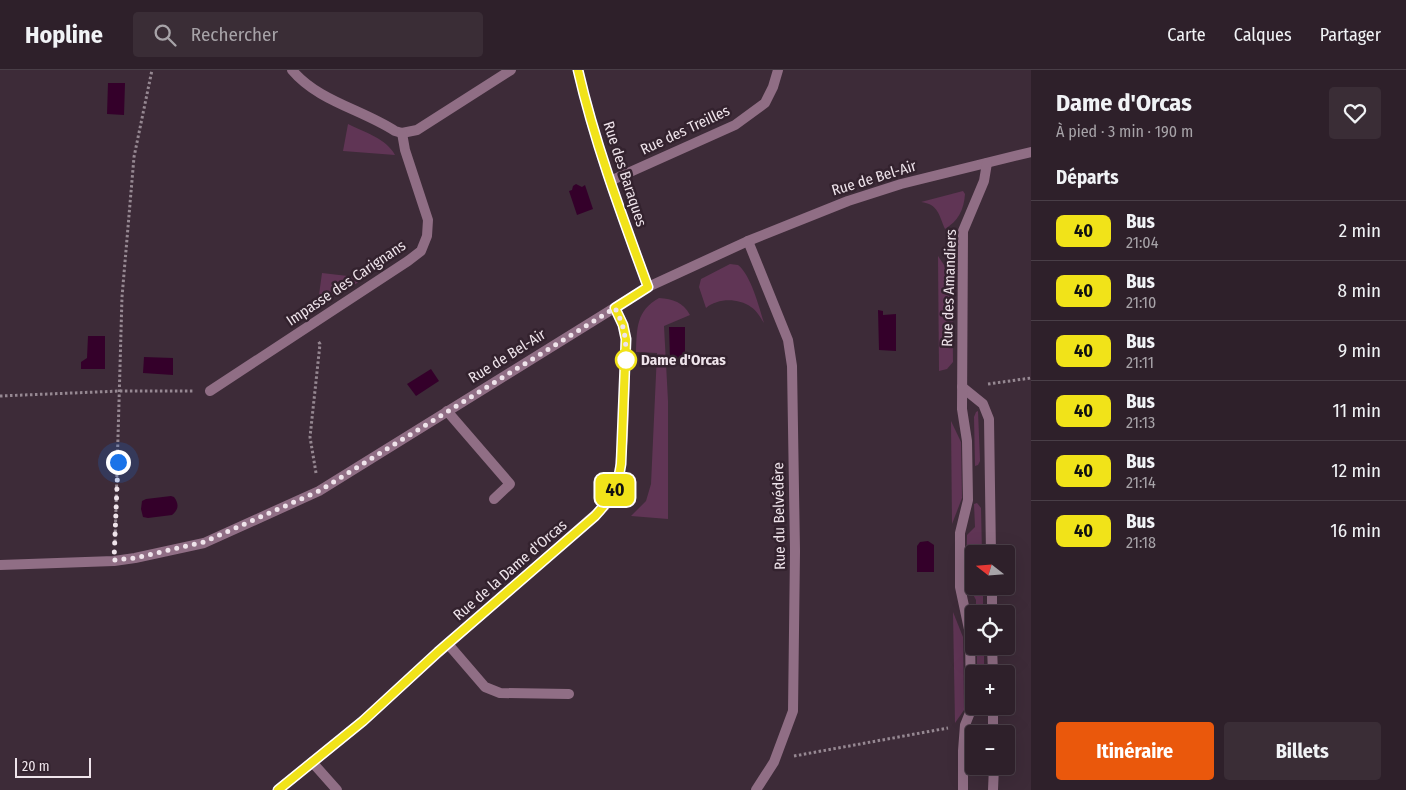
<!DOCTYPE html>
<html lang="fr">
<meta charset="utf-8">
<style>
:root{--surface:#2e202a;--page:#3a2d36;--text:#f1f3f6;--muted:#a7a3a8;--line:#493e47;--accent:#ea580c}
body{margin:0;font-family:"Fira Sans Condensed",sans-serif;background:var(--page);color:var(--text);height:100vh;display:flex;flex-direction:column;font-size:19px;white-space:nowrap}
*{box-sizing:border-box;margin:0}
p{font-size:16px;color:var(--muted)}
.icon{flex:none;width:28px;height:28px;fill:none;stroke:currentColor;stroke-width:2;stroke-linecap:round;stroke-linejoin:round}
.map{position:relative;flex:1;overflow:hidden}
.drawer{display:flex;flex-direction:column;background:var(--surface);width:375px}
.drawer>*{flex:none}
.badge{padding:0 10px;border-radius:8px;font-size:18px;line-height:32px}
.needle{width:32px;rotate:287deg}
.controls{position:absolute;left:965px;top:475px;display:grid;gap:10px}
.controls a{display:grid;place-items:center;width:50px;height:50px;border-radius:5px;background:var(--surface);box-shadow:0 5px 20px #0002,0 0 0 1px var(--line);font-size:25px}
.scale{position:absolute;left:15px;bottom:12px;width:76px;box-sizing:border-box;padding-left:5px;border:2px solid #efe4eb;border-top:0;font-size:14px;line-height:18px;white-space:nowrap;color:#efe4eb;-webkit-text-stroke:4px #33222e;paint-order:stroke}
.you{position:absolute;width:25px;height:25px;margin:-12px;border:4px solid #fff;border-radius:50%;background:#1a73e8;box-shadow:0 0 0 8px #1a73e833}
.map>.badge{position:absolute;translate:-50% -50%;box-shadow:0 0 0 2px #fff}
h2{padding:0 25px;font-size:19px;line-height:45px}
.round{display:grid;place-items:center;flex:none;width:52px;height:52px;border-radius:5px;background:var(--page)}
.summary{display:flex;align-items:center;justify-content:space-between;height:85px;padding:0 25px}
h1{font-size:24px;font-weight:700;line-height:38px}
.primary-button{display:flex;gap:10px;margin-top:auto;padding:10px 25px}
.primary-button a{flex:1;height:58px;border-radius:5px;background:var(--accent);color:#fff;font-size:20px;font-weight:700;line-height:58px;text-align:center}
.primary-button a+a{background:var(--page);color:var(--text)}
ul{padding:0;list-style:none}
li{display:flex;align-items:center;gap:15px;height:60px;padding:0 25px;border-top:1px solid var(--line)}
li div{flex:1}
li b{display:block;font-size:19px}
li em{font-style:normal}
li .badge{min-width:55px;font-weight:700;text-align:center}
header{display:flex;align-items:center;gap:30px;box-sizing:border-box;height:70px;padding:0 25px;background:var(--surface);border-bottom:1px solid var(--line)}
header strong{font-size:24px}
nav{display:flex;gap:28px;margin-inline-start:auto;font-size:18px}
.search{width:350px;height:45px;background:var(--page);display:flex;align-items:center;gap:12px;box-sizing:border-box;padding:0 18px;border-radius:5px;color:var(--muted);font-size:19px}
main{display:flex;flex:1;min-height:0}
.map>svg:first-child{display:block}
.green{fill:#603555}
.water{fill:#34002a}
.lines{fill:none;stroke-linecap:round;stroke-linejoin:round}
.path{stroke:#968892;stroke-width:3;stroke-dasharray:2.5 2.5;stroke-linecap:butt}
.street{stroke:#906e85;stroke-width:10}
.line-casing{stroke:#fff;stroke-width:11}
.line{stroke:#f1e319;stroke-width:8}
.walk{stroke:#efe4eb;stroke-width:5;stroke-dasharray:0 9}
.stop-dot{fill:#fff;stroke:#f1e319;stroke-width:2.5}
.labels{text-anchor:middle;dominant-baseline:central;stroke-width:5;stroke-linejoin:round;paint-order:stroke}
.street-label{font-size:15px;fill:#efe4eb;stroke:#33222e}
.stop-label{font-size:15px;font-weight:bold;fill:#efe4eb;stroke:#33222e;text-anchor:start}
</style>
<header>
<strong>Hopline</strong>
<div class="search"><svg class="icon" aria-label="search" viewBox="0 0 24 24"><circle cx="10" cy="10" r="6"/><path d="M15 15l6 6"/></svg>Rechercher</div>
<nav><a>Carte</a><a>Calques</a><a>Partager</a></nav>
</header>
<main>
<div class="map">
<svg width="1031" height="720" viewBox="0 0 1031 720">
<rect width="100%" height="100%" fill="#3d2b38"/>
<g class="green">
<path d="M348,54C364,62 387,69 395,85L343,81Z"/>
<path d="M963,121L965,124C964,140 958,151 945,159C939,145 938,134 921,132Z"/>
<path d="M938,186L952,207L953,292L947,299L939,301Z"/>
<path d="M730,194L738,195C751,205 759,237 764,253C760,247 757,241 751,237C738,228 718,228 706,238L699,217L701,209Z"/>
<path d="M322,203L365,208C351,216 336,230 319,225Z"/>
<path d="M659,228C673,229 683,232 690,245L664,256L668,331V449L631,446L646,431L651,414L657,283L636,282C637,258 636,241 659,228Z"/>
<path d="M978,341L980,391L978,395L975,396L974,347L976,342Z"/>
<path d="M951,351L961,372L962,428L952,454Z"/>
<path d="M977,433L981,438L982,484H974V516H983V544H976V530L966,511L967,465L975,457L974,434Z"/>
<path d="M953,542L963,567L964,640L955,653Z"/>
<rect x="977" y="576" width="7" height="28"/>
</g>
<g class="water">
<path d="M108,13H125L124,45L107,44Z"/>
<path d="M576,114L582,117L585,115L593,139L577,145L569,121L572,120L573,116Z"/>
<path d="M878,240L883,241V245L896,244V281L879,280Z"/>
<path d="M669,257H685V288L670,289Z"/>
<path d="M88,266H105V299H81V292L87,288Z"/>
<path d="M144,287L173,288V305L143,303Z"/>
<path d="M431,299L439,311L416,326L407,314Z"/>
<path d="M171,426L174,427C179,434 179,439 172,445L148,448L143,447L141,439L142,431L146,429Z"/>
<path d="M928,471L934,475V502H917V476L920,472Z"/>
</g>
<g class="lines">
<g class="path">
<path d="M988,314L1031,308"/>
<path d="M0,326L120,321H194"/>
<path d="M316,403L310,367L320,274L318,271"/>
<path d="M115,472L122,227L134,87L152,0"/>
<path d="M794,686L948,658"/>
</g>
<g class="street">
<path d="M292,0C318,31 361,39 395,61L402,63L417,60L511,0"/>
<path d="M578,0C595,74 622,146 648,217"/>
<path d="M610,111L735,55L765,33L773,17L778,0"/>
<path d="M748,171L788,270L792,296L795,481L793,641L774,692L756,720"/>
<path d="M962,317L983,334L989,349L991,484"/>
<path d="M210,321L408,191L421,181L427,166L428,150L405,80L402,63"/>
<path d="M447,341L510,414L494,429"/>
<path d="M0,495L114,491L135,488L204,473L319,421L648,217L748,171L848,131L901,114L1031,82"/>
<path d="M992,516V544"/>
<path d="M448,574L485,617L500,623L569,624"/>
<path d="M992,576L993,604"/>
<path d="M993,636V664"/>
<path d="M312,692L337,720"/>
<path d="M278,720L363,651L439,582L605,436L614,422L619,408L623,365L626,269L623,255L615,238"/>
<path d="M963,720V681L965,655L971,640L970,564L960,517V463L968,430L967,371L962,339L963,161L984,111L987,93"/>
<path d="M993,720L994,696"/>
</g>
</g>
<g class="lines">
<g class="line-casing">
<path id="line" d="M278,720L363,651L438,582L595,446C610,430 618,416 621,394L626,269L623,255L615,238L648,217C622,146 595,74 578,0"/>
</g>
<use href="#line" class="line"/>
<path class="walk" d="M118,392L114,490L135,488L204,472L319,421L615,238C625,257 626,268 626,290"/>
</g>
<circle class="stop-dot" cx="626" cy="290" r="10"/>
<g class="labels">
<g class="street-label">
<text transform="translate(685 60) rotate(-25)">Rue des Treilles</text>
<text transform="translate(625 104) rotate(72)">Rue des Baraques</text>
<text transform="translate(874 108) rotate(-17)">Rue de Bel-Air</text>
<text transform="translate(346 213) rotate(-34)">Impasse des Carignans</text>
<text transform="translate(949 218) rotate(-88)">Rue des Amandiers</text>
<text transform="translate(507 286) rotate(-32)">Rue de Bel-Air</text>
<text transform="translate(779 446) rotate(-91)">Rue du Belvédère</text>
<text transform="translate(510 500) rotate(-41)">Rue de la Dame d'Orcas</text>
</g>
<g class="stop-label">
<text x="641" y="290">Dame d'Orcas</text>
</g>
</g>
</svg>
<div class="controls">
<a><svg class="needle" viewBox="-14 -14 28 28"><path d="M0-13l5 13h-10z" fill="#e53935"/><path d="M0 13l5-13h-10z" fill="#a7a3a8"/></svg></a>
<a><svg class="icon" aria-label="locate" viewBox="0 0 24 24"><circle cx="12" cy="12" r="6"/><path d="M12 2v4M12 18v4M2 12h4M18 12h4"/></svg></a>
<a>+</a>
<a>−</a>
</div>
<div class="scale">20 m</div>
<div class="you" style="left:118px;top:392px"></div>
<b class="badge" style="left:615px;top:420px;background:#f1e319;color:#111">40</b>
</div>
<section class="drawer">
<div class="summary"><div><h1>Dame d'Orcas</h1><p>À pied · 3 min · 190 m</p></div><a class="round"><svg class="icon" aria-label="heart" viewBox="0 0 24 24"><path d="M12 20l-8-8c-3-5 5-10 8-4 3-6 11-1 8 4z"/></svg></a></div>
<h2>Départs</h2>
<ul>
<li><span class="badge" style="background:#f1e319;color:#111">40</span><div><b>Bus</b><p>21:04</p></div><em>2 min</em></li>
<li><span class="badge" style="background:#f1e319;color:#111">40</span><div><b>Bus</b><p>21:10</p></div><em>8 min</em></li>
<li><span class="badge" style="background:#f1e319;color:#111">40</span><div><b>Bus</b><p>21:11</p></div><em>9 min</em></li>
<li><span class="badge" style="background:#f1e319;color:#111">40</span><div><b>Bus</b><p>21:13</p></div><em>11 min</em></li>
<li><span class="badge" style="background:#f1e319;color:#111">40</span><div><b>Bus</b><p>21:14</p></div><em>12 min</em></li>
<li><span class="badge" style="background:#f1e319;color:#111">40</span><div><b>Bus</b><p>21:18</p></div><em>16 min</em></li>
</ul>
<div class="primary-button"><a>Itinéraire</a><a>Billets</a></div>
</section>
</main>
